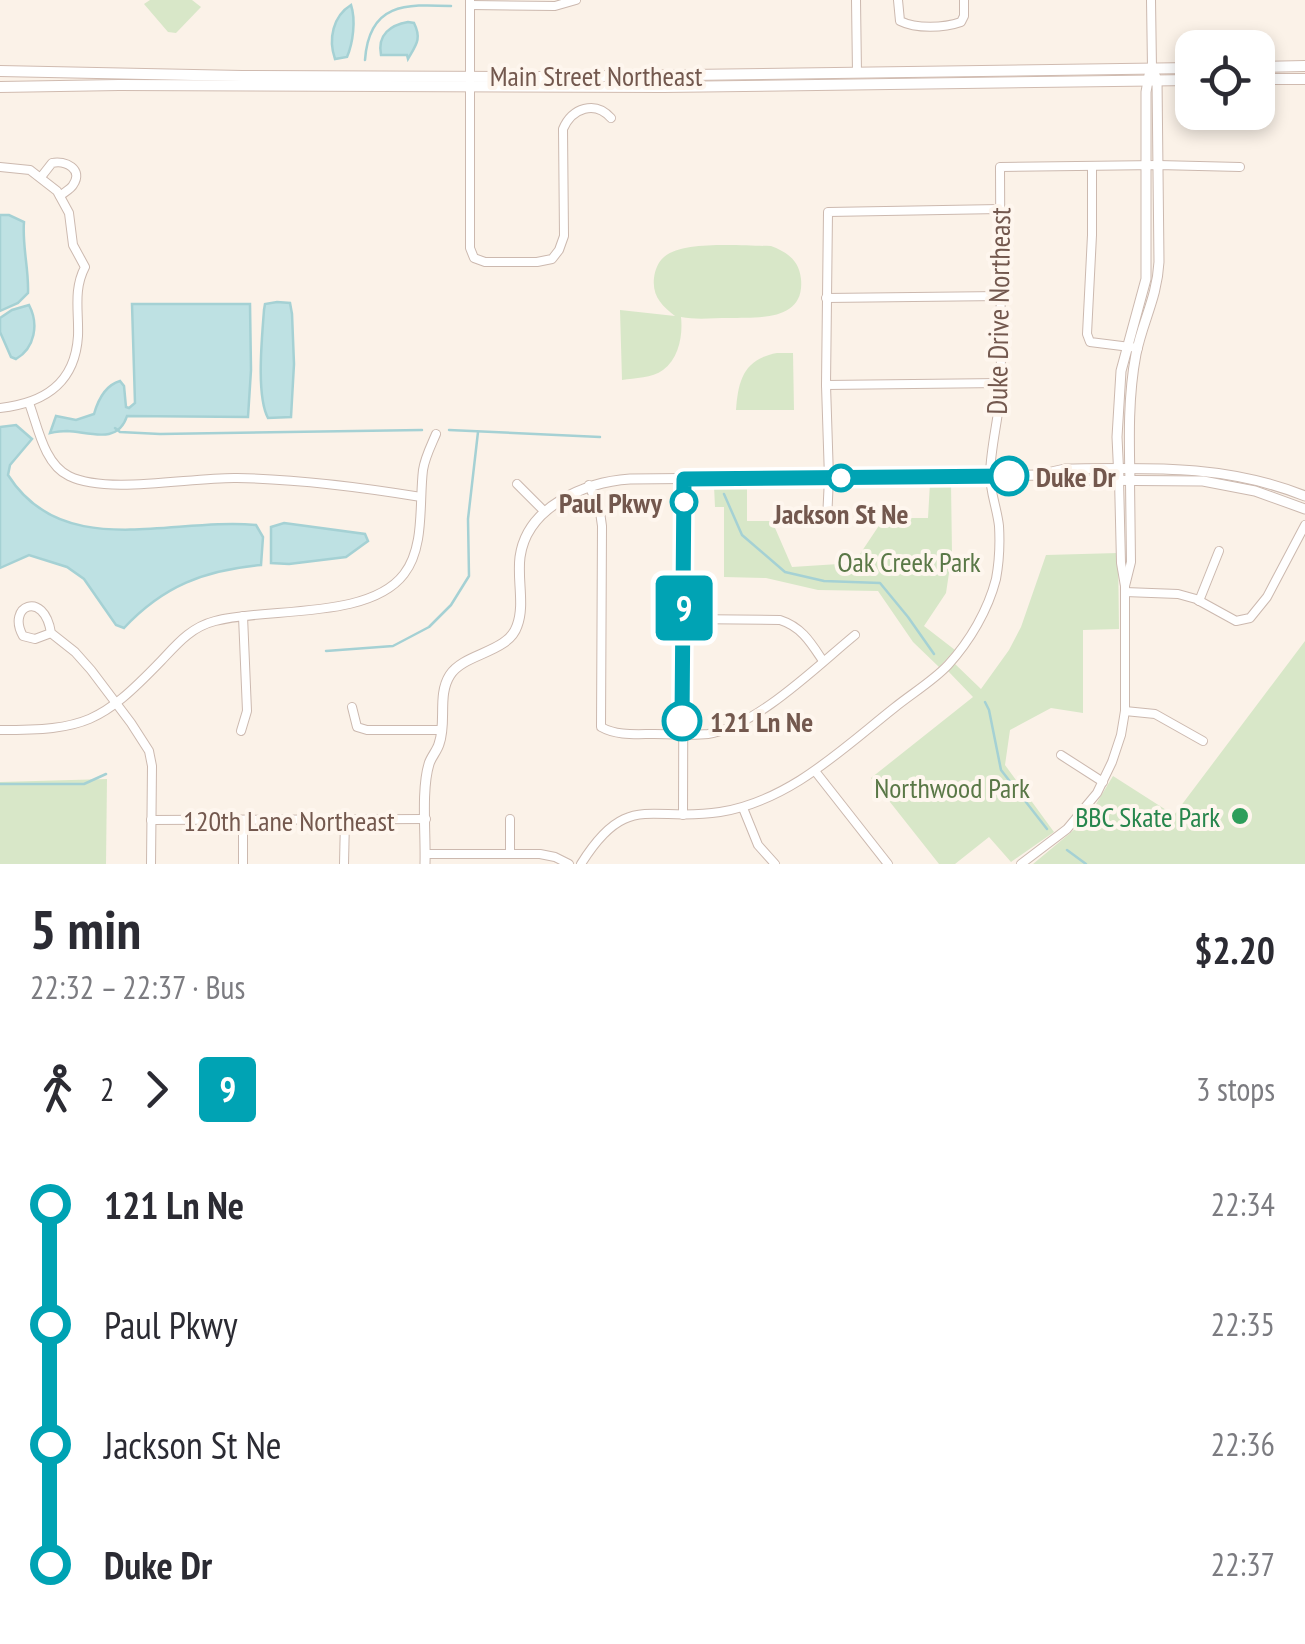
<!DOCTYPE html>
<meta charset="utf-8">
<style>
:root{--surface:#fff;--page:#f7f7f7;--text:#2b2b33;--muted:#7c7c81}
body{margin:0;font-family:"PT Sans Narrow",sans-serif;background:var(--page);color:var(--text);height:100vh;display:flex;flex-direction:column;font-size:38px;white-space:nowrap}
*{box-sizing:border-box;margin:0}
p{font-size:32px;color:var(--muted)}
.icon{flex:none;width:55px;height:55px;fill:none;stroke:currentColor;stroke-width:2;stroke-linecap:round;stroke-linejoin:round}
.map{position:relative;height:864px;overflow:hidden}
.drawer{display:flex;flex-direction:column;background:var(--surface);flex:1}
.drawer>*{flex:none}
.badge{padding:0 20px;border-radius:8px;font-size:35px;line-height:65px}
.controls{position:absolute;left:1175px;top:30px;display:grid;gap:20px}
.controls a{display:grid;place-items:center;width:100px;height:100px;border-radius:20px;background:var(--surface);box-shadow:0 5px 15px #0003;font-size:50px}
.map>.badge{position:absolute;translate:-50% -50%;box-shadow:0 0 0 5px #fff}
.legs{display:flex;align-items:center;gap:15px;height:110px;padding:0 30px;font-size:32px}
.legs p{margin-inline-start:auto}
.overview{display:flex;align-items:center;justify-content:space-between;height:170px;padding:0 30px}
h1{font-size:55px;font-weight:700;line-height:75px}
ul{padding:0 30px;list-style:none}
li{display:flex;align-items:center;gap:35px;height:120px;font-size:38px}
li i{display:grid;place-items:center;width:15px;height:100%;margin:0 12px;background:currentColor}
li i::after{content:'';width:25px;height:25px;margin:-12px;border:8px solid;border-radius:50%;background:var(--surface)}
li p{margin-inline-start:auto}
li:first-child i{background:linear-gradient(#0000 50%,currentColor 0)}
li:last-child i{background:linear-gradient(currentColor 50%,#0000 0)}
.map>svg:first-child{display:block}
.green{fill:#d8e7c8}
.water{fill:#bee1e3;stroke:#a5d1d4;stroke-width:2.5}
.lines{fill:none;stroke-linecap:round;stroke-linejoin:round}
.stream{stroke:#a5d1d4;stroke-width:2.5}
.minor-casing{stroke:#ccb9af;stroke-width:10}
.tertiary-casing{stroke:#ccb9af;stroke-width:11}
.secondary-casing{stroke:#d0bbb0;stroke-width:12}
.minor{stroke:#fff;stroke-width:8}
.tertiary{stroke:#fff;stroke-width:9}
.secondary{stroke:#fff;stroke-width:10}
.line-1-casing{stroke:#fff;stroke-width:22}
.line-1{stroke:#00a3b4;stroke-width:15}
.stop-1-dot{fill:#fff;stroke:#00a3b4;stroke-width:5}
.leisure-dot{fill:#2e9e5b;stroke:#fef6ee;stroke-width:4}
.labels{text-anchor:middle;dominant-baseline:central;stroke-width:8;stroke-linejoin:round;paint-order:stroke}
.street-label{font-size:28px;fill:#73584e;stroke:#fef6ee}
.stop-label{font-size:28px;font-weight:bold;fill:#73584e;stroke:#fef6ee;text-anchor:start}
.park-label{font-size:28px;fill:#5a7847;stroke:#fef6ee}
.leisure-label{font-size:28px;fill:#27864d;stroke:#fef6ee;text-anchor:end}
</style>
<div class="map">
<svg width="1305" height="864" viewBox="0 0 1305 864">
<rect width="100%" height="100%" fill="#fbf2e8"/>
<g class="green">
<path d="M150,0H192L201,7L176,33L168,32L144,4Z"/>
<path d="M771,246C787,252 799,260 801,279C805,322 757,317 729,318C713,318 696,320 681,317C683,335 679,358 663,370C652,378 635,378 622,380L620,310L675,316C662,306 652,296 654,278C655,270 658,262 664,257C682,240 745,246 771,246Z"/>
<path d="M777,353H793L794,410H736C738,380 744,359 777,353Z"/>
<path d="M930,483H951L952,553L946,593L924,626L955,650L939,667L913,642L878,591L818,590L766,578L724,577V507H715L714,486H747V521H772L792,567L854,563L884,518H928Z"/>
<path d="M1118,553L1119,629L1083,630V713L1051,708L1010,730L1005,765L1054,832L1011,862L989,837L955,864H939L871,778L973,697L947,670L954,663L981,689L1009,650L1021,627L1046,555Z"/>
<path d="M1305,641V864H1033L1087,819L1113,776L1174,815Z"/>
<path d="M107,779L106,864H0V782Z"/>
</g>
<g class="water">
<path d="M351,5C356,20 353,43 347,57L335,59C328,39 333,16 351,5Z"/>
<path d="M408,22L414,23C422,39 416,45 408,59L407,55H381C377,34 391,25 408,22Z"/>
<path d="M0,215H9L24,222C22,246 29,269 28,293L18,303L0,311Z"/>
<path d="M277,302L290,303L292,314L294,364L291,417L268,418C256,395 262,338 264,310L265,304Z"/>
<path d="M132,304H250L251,370L248,417L127,416C118,445 89,432 67,431C62,431 55,432 50,433L56,416L76,420L94,414C98,400 106,385 120,381L124,386L126,407L129,408L135,403Z"/>
<path d="M29,305C39,324 35,348 16,359L11,357L0,332V318L12,310Z"/>
<path d="M16,425L32,439L10,465L8,475C63,562 171,517 256,525L263,537L261,565C205,570 163,586 124,628L116,625L84,579L67,567L29,555L0,568V427Z"/>
<path d="M284,523L365,534L368,541L346,557L289,564L271,563V527Z"/>
</g>
<g class="lines">
<g class="stream">
<path d="M365,60C369,3 405,4 451,6"/>
<path d="M115,428L120,432L160,434L422,430"/>
<path d="M449,430L600,437"/>
<path d="M724,494L742,535L785,572L824,581L880,583L908,617L934,654"/>
<path d="M326,651L393,646L429,627L451,605L469,576L468,519L478,432"/>
<path d="M985,702L989,710L1001,770L1047,829"/>
<path d="M0,784H84L106,774"/>
<path d="M1067,850L1086,864"/>
</g>
<g class="minor-casing">
<g id="minor">
<path d="M470,0V248L474,258L485,262H537L552,259L559,250L564,236L563,129C572,108 595,100 611,118"/>
<path d="M856,0L857,73"/>
<path d="M898,0L900,21C916,29 944,28 961,22L964,16V0"/>
<path d="M1151,0L1152,68"/>
<path d="M470,5L555,6L576,0"/>
<path d="M1092,166V235L1087,334L1090,342L1138,348"/>
<path d="M0,167L30,170L57,191L69,213L73,245L85,267C73,290 79,312 78,336C75,384 44,403 0,408"/>
<path d="M41,177L52,163C65,160 84,169 73,185C71,189 63,193 60,196"/>
<path d="M826,298L1001,296"/>
<path d="M826,385L1001,383"/>
<path d="M29,403C38,427 44,464 69,476C108,495 191,477 237,478C299,479 360,487 421,497"/>
<path d="M517,484L545,512"/>
<path d="M589,485L600,512L602,526L601,727C617,736 636,734 654,734C672,734 691,736 708,734C757,726 817,666 855,635"/>
<path d="M827,520L829,478L826,385L828,212L1000,209"/>
<path d="M1125,586L1131,562L1130,481"/>
<path d="M1125,592L1178,594L1196,599L1236,621L1250,618L1267,597L1305,525"/>
<path d="M1199,601L1219,551"/>
<path d="M684,619L780,620C802,627 811,643 823,661"/>
<path d="M51,633L35,639L23,636C6,606 44,589 51,633L75,652L91,670L131,723L149,751L152,766L151,864"/>
<path d="M352,707L357,727L367,730H440"/>
<path d="M1125,711L1155,714L1203,741"/>
<path d="M0,730C85,730 101,723 161,661C177,644 191,627 215,621C268,607 369,620 404,574C425,547 419,503 423,470C425,457 431,446 436,434"/>
<path d="M241,731L247,711L243,616"/>
<path d="M1061,755L1103,782"/>
<path d="M815,771L888,864"/>
<path d="M743,808L758,845L775,864"/>
<path d="M683,815L684,479"/>
<path d="M151,820L426,819"/>
<path d="M243,821V864"/>
<path d="M425,854H540L555,857L569,864"/>
<path d="M510,854V819"/>
<path d="M344,864L345,819"/>
<path d="M581,864C627,790 650,823 720,812C789,801 841,750 894,708C911,694 933,681 948,665C970,641 988,610 996,579C999,563 1000,543 999,526C997,508 990,492 990,474C991,443 1000,414 1001,383L1000,167L1158,165L1240,167"/>
<path d="M1021,864L1067,829L1097,793L1112,762L1121,735L1125,711V586L1121,563L1119,479"/>
</g>
</g>
<g class="tertiary-casing">
<g id="tertiary">
<path d="M1047,473L1065,469C1149,468 1225,464 1305,496"/>
<path d="M1119,479L1117,437L1121,371L1146,279V92L1149,75"/>
<path d="M1130,481C1129,438 1128,396 1136,354C1143,320 1157,298 1159,262L1157,80L1152,68"/>
<path d="M425,864C426,836 421,790 429,764C431,757 437,751 439,744C447,722 437,695 450,675C464,653 508,653 517,626C525,605 517,580 520,557C527,506 586,482 630,479L1040,475L1066,480L1203,481L1255,491L1305,509"/>
</g>
</g>
<g class="secondary-casing">
<g id="secondary">
<path d="M1258,67L1305,66"/>
<path d="M0,71L242,76L538,77L1192,68"/>
<path d="M1258,79H1305"/>
<path d="M0,87L119,85L663,87L1192,80"/>
</g>
</g>
<use href="#minor" class="minor"/>
<use href="#tertiary" class="tertiary"/>
<use href="#secondary" class="secondary"/>
</g>
<g class="lines">
<g class="line-1-casing">
<path id="line-1" d="M682,721L684,479L1009,476"/>
</g>
<use href="#line-1" class="line-1"/>
</g>
<g class="stop-1-dot">
<circle cx="1009" cy="476" r="18"/>
<circle cx="841" cy="478" r="12"/>
<circle cx="684" cy="502" r="12"/>
<circle cx="682" cy="721" r="18"/>
</g>
<circle class="leisure-dot" cx="1240" cy="816" r="10"/>
<g class="labels">
<g class="street-label">
<text x="596" y="75">Main Street Northeast</text>
<text transform="translate(998 311) rotate(-89)">Duke Drive Northeast</text>
<text x="289" y="820">120th Lane Northeast</text>
</g>
<g class="stop-label">
<text x="1036" y="476">Duke Dr</text>
<text x="662" y="502" text-anchor="end">Paul Pkwy</text>
<text x="841" y="513" text-anchor="middle">Jackson St Ne</text>
<text x="710" y="721">121 Ln Ne</text>
</g>
<g class="park-label">
<text x="909" y="561">Oak Creek Park</text>
<text x="952" y="787">Northwood Park</text>
</g>
<g class="leisure-label">
<text x="1220" y="816">BBC Skate Park</text>
</g>
</g>
</svg>
<div class="controls">
<a><svg class="icon" aria-label="locate" viewBox="0 0 24 24"><circle cx="12" cy="12" r="6"/><path d="M12 2v4M12 18v4M2 12h4M18 12h4"/></svg></a>
</div>
<b class="badge" style="left:684px;top:608px;background:#00a3b4;color:#fff">9</b>
</div>
<section class="drawer">
<div class="overview"><div><h1>5 min</h1><p>22:32 – 22:37 · Bus</p></div><b>$2.20</b></div>
<div class="legs"><svg class="icon" aria-label="walk" viewBox="0 0 24 24"><circle cx="13" cy="4" r="2"/><path d="M13 8l-2 6 4 7M11 14l-3 7M7 12l3-4h3l4 4"/></svg>2<svg class="icon" aria-label="forward" viewBox="0 0 24 24"><path d="M9 5l7 7-7 7"/></svg><b class="badge" style="background:#00a3b4;color:#fff">9</b><p>3 stops</p></div>
<ul>
<li><i style="color:#00a3b4"></i><b>121 Ln Ne</b><p>22:34</p></li>
<li><i style="color:#00a3b4"></i><span>Paul Pkwy</span><p>22:35</p></li>
<li><i style="color:#00a3b4"></i><span>Jackson St Ne</span><p>22:36</p></li>
<li><i style="color:#00a3b4"></i><b>Duke Dr</b><p>22:37</p></li>
</ul>
</section>
